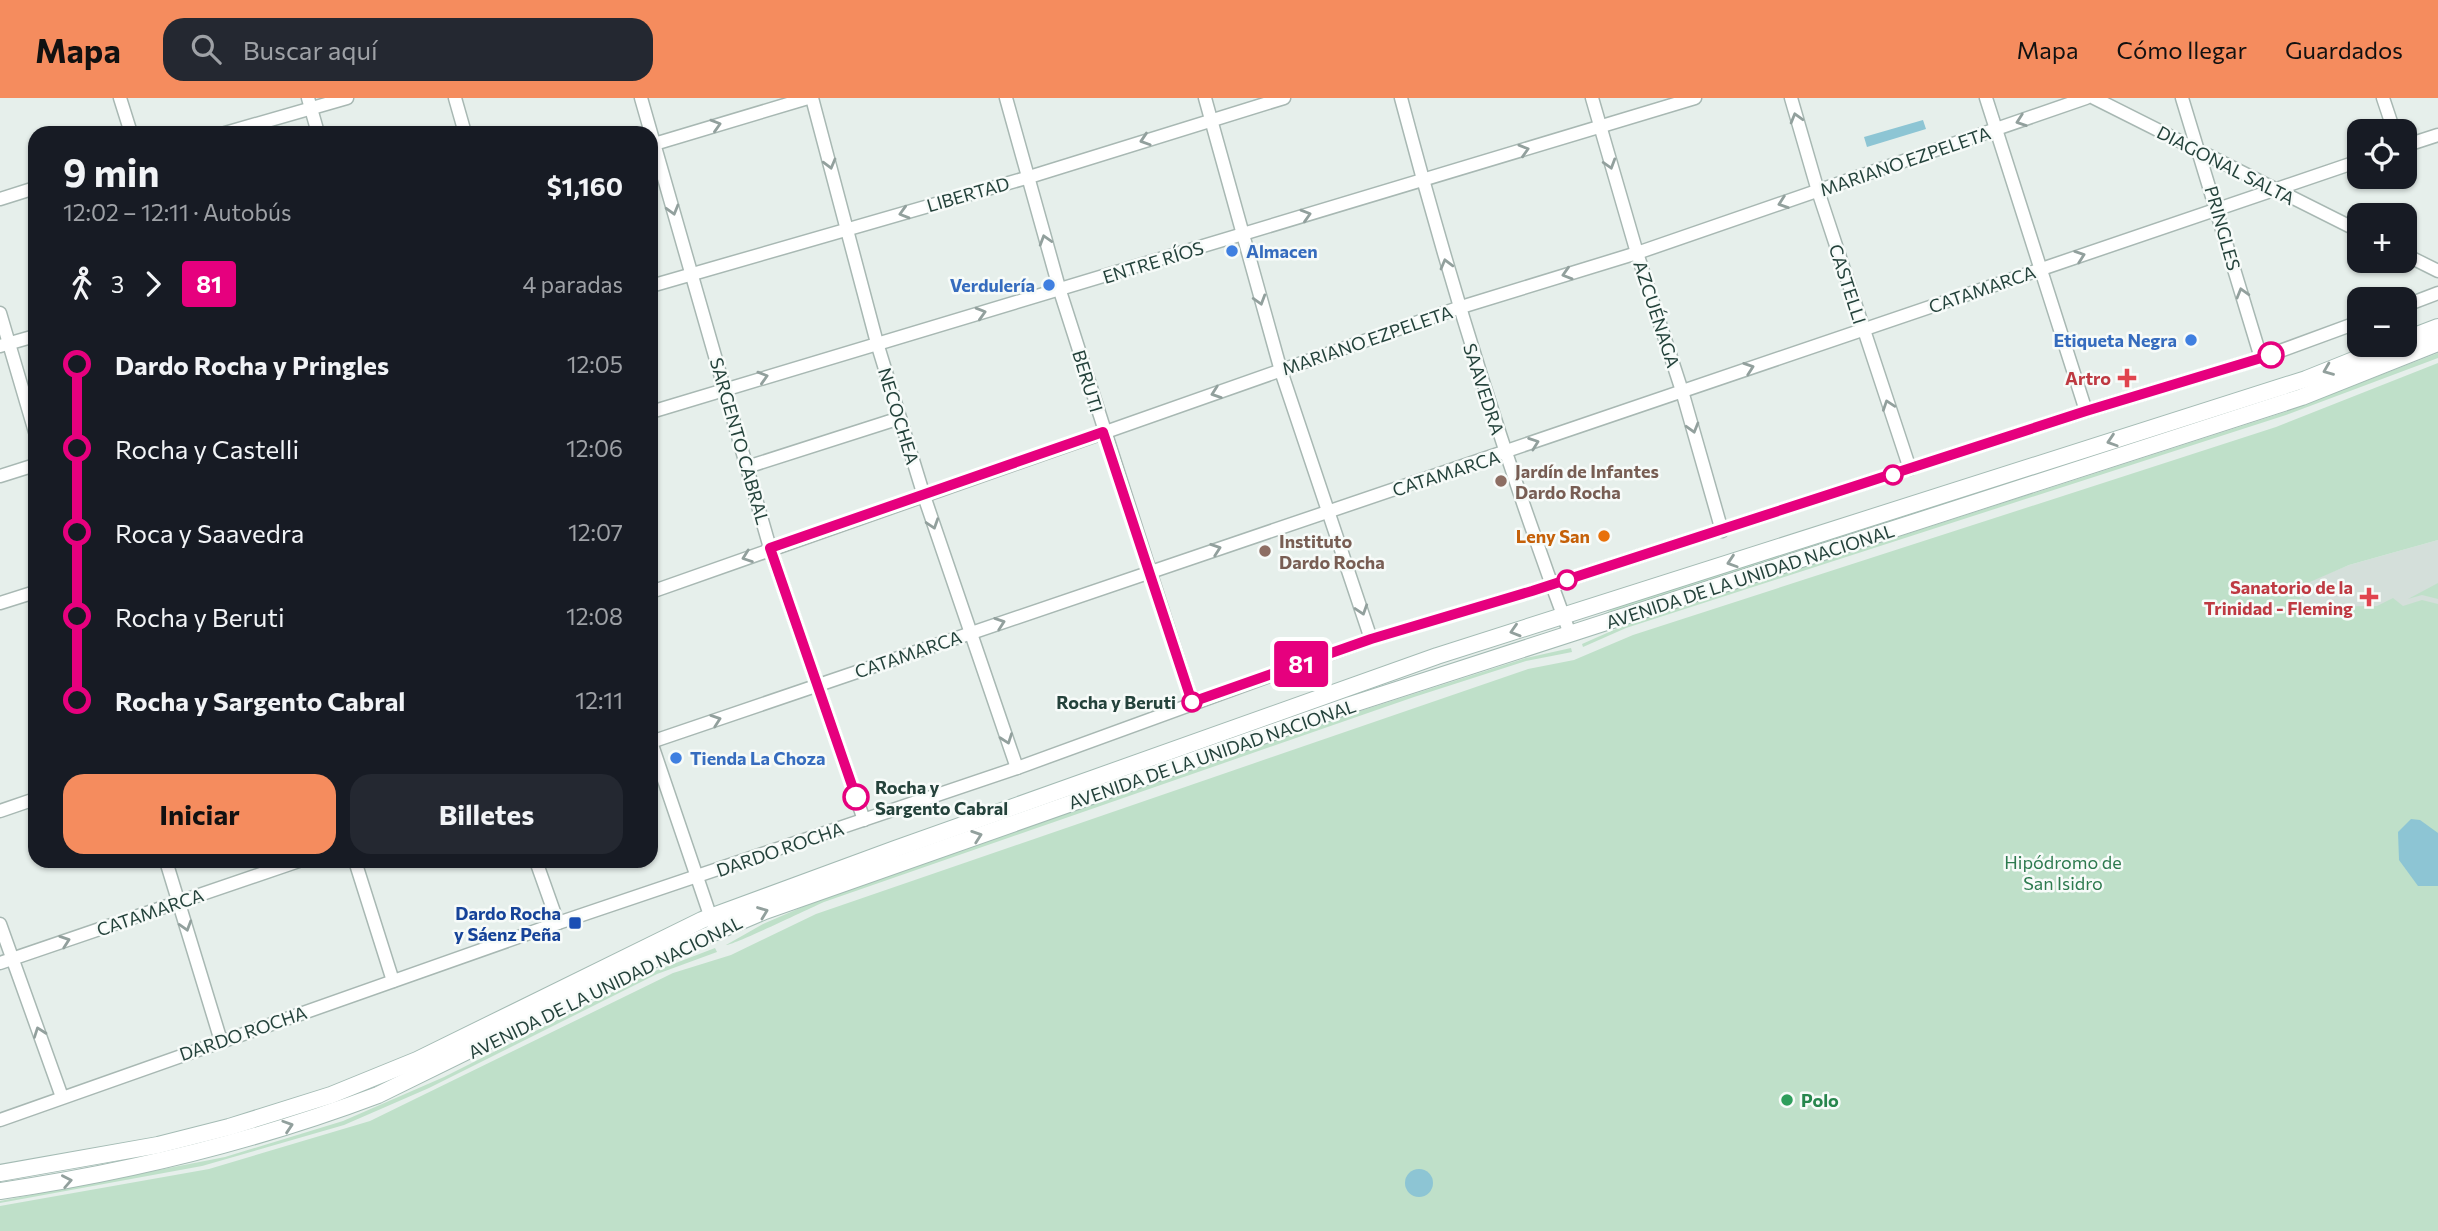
<!DOCTYPE html>
<html lang="es">
<meta charset="utf-8">
<style>
:root{--surface:#171b24;--page:#242831;--text:#f1f3f6;--muted:#9ea1a6;--accent:#f58c5e}
body{margin:0;font-family:Commissioner,sans-serif;background:var(--page);color:var(--text);height:100vh;display:flex;flex-direction:column;font-size:26px;white-space:nowrap}
*{box-sizing:border-box;margin:0}
p{font-size:23px;color:var(--muted)}
.icon{flex:none;width:38px;height:38px;fill:none;stroke:currentColor;stroke-width:2;stroke-linecap:round;stroke-linejoin:round}
.map{position:relative;flex:1;overflow:hidden}
.sheet{position:absolute;left:28px;top:28px;width:630px;height:742px;display:flex;flex-direction:column;background:var(--surface);border-radius:21px;box-shadow:0 2px 5px #0004}
.sheet>*{flex:none}
.badge{padding:0 14px;border-radius:5px;font-size:24px;line-height:46px}
.tools{position:absolute;left:2347px;top:21px;display:grid;gap:14px}
.tools a{display:grid;place-items:center;width:70px;height:70px;border-radius:14px;background:var(--surface);box-shadow:0 2px 5px #0004;font-size:35px}
.map>.badge{position:absolute;translate:-50% -50%;box-shadow:0 0 0 4px #fff}
.legs{display:flex;align-items:center;gap:10px;height:77px;padding:0 35px;font-size:23px}
.legs p{margin-inline-start:auto}
.headline{display:flex;align-items:center;justify-content:space-between;height:119px;padding:0 35px}
h1{font-size:38px;font-weight:700;line-height:52px}
.primary-button{display:flex;gap:14px;margin-top:auto;padding:14px 35px}
.primary-button a{flex:1;height:80px;border-radius:21px;background:var(--accent);color:#111;font-size:28px;font-weight:700;line-height:80px;text-align:center}
.primary-button a+a{background:var(--page);color:var(--text)}
ul{padding:0 35px;list-style:none}
li{display:flex;align-items:center;gap:24px;height:84px;font-size:26px}
li i{display:grid;place-items:center;width:10px;height:100%;margin:0 9px;background:currentColor}
li i::after{content:'';width:18px;height:18px;margin:-9px;border:5px solid;border-radius:50%;background:var(--surface)}
li p{margin-inline-start:auto}
li:first-child i{background:linear-gradient(#0000 50%,currentColor 0)}
li:last-child i{background:linear-gradient(currentColor 50%,#0000 0)}
header{display:flex;align-items:center;gap:42px;box-sizing:border-box;height:98px;padding:0 35px;background:var(--accent);color:#111}
header strong{font-size:33px}
nav{display:flex;gap:38px;margin-inline-start:auto;font-size:24px}
.search{width:490px;height:63px;background:var(--page);display:flex;align-items:center;gap:18px;box-sizing:border-box;padding:0 24px;border-radius:21px;color:var(--muted);font-size:26px}
.map>svg:first-child{display:block}
.built{fill:#d4dfda}
.green{fill:#bfe0c9}
.water{fill:#8dc5d4}
.lines{fill:none;stroke-linecap:round;stroke-linejoin:round}
.street-casing{stroke:#a8b8b3;stroke-width:15}
.secondary-casing{stroke:#a4bbb4;stroke-width:18}
.street{stroke:#fff;stroke-width:12}
.secondary{stroke:#fff;stroke-width:16}
.oneway{stroke:#92a09d}
.line-1-casing{stroke:#fff;stroke-width:16}
.line-1{stroke:#e6007e;stroke-width:10}
.shop-dot{fill:#3f7fe0;stroke:#f7fbf9;stroke-width:2.5}
.stop-1-dot{fill:#fff;stroke:#e6007e;stroke-width:3.5}
.health-dot{fill:#e0444e;stroke:#f7fbf9;stroke-width:2.5}
.education-dot{fill:#8d6e63;stroke:#f7fbf9;stroke-width:2.5}
.food-dot{fill:#e8710a;stroke:#f7fbf9;stroke-width:2.5}
.transit-dot{fill:#1a4fb4;stroke:#f7fbf9;stroke-width:2.5}
.leisure-dot{fill:#2e9e5b;stroke:#f7fbf9;stroke-width:2.5}
.labels{text-anchor:middle;dominant-baseline:central;stroke-width:5;stroke-linejoin:round;paint-order:stroke}
.street-label{font-size:18px;fill:#24423b;stroke:#f7fbf9}
.shop-label{font-size:18px;font-weight:bold;fill:#366cbe;stroke:#f7fbf9;text-anchor:start}
.health-label{font-size:18px;font-weight:bold;fill:#be3a42;stroke:#f7fbf9;text-anchor:end}
.education-label{font-size:18px;font-weight:bold;fill:#785e54;stroke:#f7fbf9;text-anchor:start}
.food-label{font-size:18px;font-weight:bold;fill:#c56008;stroke:#f7fbf9;text-anchor:end}
.stop-label{font-size:18px;font-weight:bold;fill:#24423b;stroke:#f7fbf9;text-anchor:end}
.park-label{font-size:18px;fill:#2d7a4f;stroke:#f7fbf9}
.transit-label{font-size:18px;font-weight:bold;fill:#164399;stroke:#f7fbf9;text-anchor:end}
.leisure-label{font-size:18px;font-weight:bold;fill:#27864d;stroke:#f7fbf9;text-anchor:start}
</style>
<header>
<strong>Mapa</strong>
<div class="search"><svg class="icon" aria-label="search" viewBox="0 0 24 24"><circle cx="10" cy="10" r="6"/><path d="M15 15l6 6"/></svg>Buscar aquí</div>
<nav><a>Mapa</a><a>Cómo llegar</a><a>Guardados</a></nav>
</header>
<div class="map">
<svg width="2438" height="1133" viewBox="0 0 2438 1133">
<rect width="100%" height="100%" fill="#e6efeb"/>
<path class="built" d="M2438,442V560L2303,509L2295,489L2349,467Z"/>
<g class="green">
<path d="M2438,240L2315,288L1598,519L1624,505L2283,293L2402,247Z"/>
<path d="M2438,255V260L2286,317L1626,530L1583,549L1582,546L1625,527L2285,314Z"/>
<path d="M2438,265V442L2349,467L2296,490L2304,509L2377,508L2393,500L2403,508L2422,502L2438,506V1133H0V1108L209,1071L370,1023L673,875L731,857L816,816L1528,571L1574,562L1633,537L2276,329Z"/>
<path d="M2438,485V501L2422,497L2408,501Z"/>
<path d="M1571,550L1572,554L1567,555L1526,563L1414,599L824,804C810,810 732,848 726,847L763,826L823,800L1348,617L1526,560Z"/>
<path d="M715,850L717,854L657,876L429,990L344,1027L202,1068L0,1105V1103L225,1059L343,1023L444,979L655,873Z"/>
</g>
<g class="water">
<path d="M1923,22L1926,31L1867,49L1864,39Z"/>
<path d="M2411,721L2420,722L2438,735V788H2418L2399,762L2398,734Z"/>
<circle cx="1419" cy="1085" r="14"/>
</g>
<g class="lines">
<g class="street-casing">
<g id="street">
<path d="M120,0L131,35"/>
<path d="M308,0L318,35"/>
<path d="M455,0L465,35"/>
<path d="M641,0L770,450L864,722"/>
<path d="M812,0L877,245L924,398L1017,670"/>
<path d="M1006,0L1060,193L1192,604"/>
<path d="M1205,0L1281,273L1371,541"/>
<path d="M1401,0C1449,182 1504,360 1570,536"/>
<path d="M1592,0L1637,155L1682,293L1722,433"/>
<path d="M1791,0L1818,93L1910,371"/>
<path d="M1986,0L2086,313"/>
<path d="M2094,0L2359,133"/>
<path d="M2182,0L2261,260"/>
<path d="M2383,0L2394,33"/>
<path d="M225,35L347,0"/>
<path d="M651,47L808,0"/>
<path d="M2404,48L2438,37"/>
<path d="M0,101L35,90"/>
<path d="M2404,156L2438,173"/>
<path d="M651,188L1026,80L1284,0"/>
<path d="M2404,208L2438,195"/>
<path d="M0,215L35,334"/>
<path d="M0,248L35,238"/>
<path d="M651,314L1695,0"/>
<path d="M747,369L900,320"/>
<path d="M0,378L35,367"/>
<path d="M651,494L1458,210L1637,155L2086,0"/>
<path d="M0,505L35,494"/>
<path d="M651,644L2359,63"/>
<path d="M651,644L713,826"/>
<path d="M0,713L35,701"/>
<path d="M166,763L221,943"/>
<path d="M355,763L393,883"/>
<path d="M536,763L558,825"/>
<path d="M0,826L62,999"/>
<path d="M0,865L299,763"/>
<path d="M0,1022L558,825L1017,670L1371,541L1532,493L2086,313L2261,260L2359,224"/>
</g>
</g>
<g class="secondary-casing">
<g id="secondary">
<path d="M2404,242L2438,229"/>
<path d="M0,1075L158,1047L229,1029L331,997L417,962L702,822L895,751L1437,558L2306,281L2391,247"/>
<path d="M0,1093C130,1074 256,1043 378,997L671,853L765,813L1350,607L2302,299L2438,245"/>
</g>
</g>
<use href="#street" class="street"/>
<use href="#secondary" class="secondary"/>
</g>
<defs><path id="oneway-chevron" d="M-2-3.5L2.5 0L-2 3.5" fill="none" stroke-width="1.6" stroke-linecap="round" stroke-linejoin="round" transform="scale(1.75)"/></defs>
<g class="oneway">
<use href="#oneway-chevron" transform="translate(1796 20) rotate(-106)"/>
<use href="#oneway-chevron" transform="translate(2021 23) rotate(161)"/>
<use href="#oneway-chevron" transform="translate(716 27) rotate(-17)"/>
<use href="#oneway-chevron" transform="translate(1145 42) rotate(162)"/>
<use href="#oneway-chevron" transform="translate(1524 52) rotate(-17)"/>
<use href="#oneway-chevron" transform="translate(830 66) rotate(75)"/>
<use href="#oneway-chevron" transform="translate(1610 66) rotate(73)"/>
<use href="#oneway-chevron" transform="translate(1783 105) rotate(161)"/>
<use href="#oneway-chevron" transform="translate(673 112) rotate(74)"/>
<use href="#oneway-chevron" transform="translate(904 115) rotate(164)"/>
<use href="#oneway-chevron" transform="translate(1306 117) rotate(-17)"/>
<use href="#oneway-chevron" transform="translate(1045 142) rotate(-107)"/>
<use href="#oneway-chevron" transform="translate(2080 158) rotate(-19)"/>
<use href="#oneway-chevron" transform="translate(1446 166) rotate(-105)"/>
<use href="#oneway-chevron" transform="translate(1567 176) rotate(163)"/>
<use href="#oneway-chevron" transform="translate(2242 195) rotate(-106)"/>
<use href="#oneway-chevron" transform="translate(1260 202) rotate(73)"/>
<use href="#oneway-chevron" transform="translate(981 215) rotate(-16)"/>
<use href="#oneway-chevron" transform="translate(1749 270) rotate(-19)"/>
<use href="#oneway-chevron" transform="translate(2328 272) rotate(158)"/>
<use href="#oneway-chevron" transform="translate(763 279) rotate(-17)"/>
<use href="#oneway-chevron" transform="translate(1216 295) rotate(161)"/>
<use href="#oneway-chevron" transform="translate(1888 307) rotate(-109)"/>
<use href="#oneway-chevron" transform="translate(1693 330) rotate(74)"/>
<use href="#oneway-chevron" transform="translate(2112 343) rotate(162)"/>
<use href="#oneway-chevron" transform="translate(1534 345) rotate(-20)"/>
<use href="#oneway-chevron" transform="translate(933 426) rotate(72)"/>
<use href="#oneway-chevron" transform="translate(1216 451) rotate(-19)"/>
<use href="#oneway-chevron" transform="translate(747 459) rotate(160)"/>
<use href="#oneway-chevron" transform="translate(1732 464) rotate(162)"/>
<use href="#oneway-chevron" transform="translate(1362 512) rotate(72)"/>
<use href="#oneway-chevron" transform="translate(1000 525) rotate(-19)"/>
<use href="#oneway-chevron" transform="translate(1515 533) rotate(163)"/>
<use href="#oneway-chevron" transform="translate(716 622) rotate(-19)"/>
<use href="#oneway-chevron" transform="translate(1007 641) rotate(70)"/>
<use href="#oneway-chevron" transform="translate(977 738) rotate(-19)"/>
<use href="#oneway-chevron" transform="translate(763 814) rotate(-21)"/>
<use href="#oneway-chevron" transform="translate(186 828) rotate(73)"/>
<use href="#oneway-chevron" transform="translate(65 843) rotate(-19)"/>
<use href="#oneway-chevron" transform="translate(39 934) rotate(-110)"/>
<use href="#oneway-chevron" transform="translate(288 1028) rotate(-18)"/>
<use href="#oneway-chevron" transform="translate(67 1083) rotate(-11)"/>
</g>
<g class="lines">
<g class="line-1-casing">
<path id="line-1" d="M856,699L770,450L1103,334L1192,604L1371,541L1532,493L2086,313L2271,257"/>
</g>
<use href="#line-1" class="line-1"/>
</g>
<g class="shop-dot">
<circle cx="1232" cy="153" r="7"/>
<circle cx="1049" cy="187" r="7"/>
<circle cx="2191" cy="242" r="7"/>
<circle cx="676" cy="660" r="7"/>
</g>
<g class="stop-1-dot">
<circle cx="2271" cy="257" r="12"/>
<circle cx="1893" cy="377" r="9"/>
<circle cx="1567" cy="482" r="9"/>
<circle cx="1192" cy="604" r="9"/>
<circle cx="856" cy="699" r="12"/>
</g>
<g class="health-dot">
<path d="M2123.5 269.5h7v7h7v7h-7v7h-7v-7h-7v-7h7z"/>
<path d="M2365.5 488.5h7v7h7v7h-7v7h-7v-7h-7v-7h7z"/>
</g>
<g class="education-dot">
<circle cx="1501" cy="383" r="7"/>
<circle cx="1265" cy="453" r="7"/>
</g>
<circle class="food-dot" cx="1604" cy="438" r="7"/>
<rect class="transit-dot" x="568" y="818" width="14" height="14" rx="3.5"/>
<circle class="leisure-dot" cx="1787" cy="1002" r="7"/>
<g class="labels">
<g class="street-label">
<text transform="translate(1905 63) rotate(-19)">MARIANO EZPELETA</text>
<text transform="translate(2226 67) rotate(27)">DIAGONAL SALTA</text>
<text transform="translate(968 96) rotate(-16)">LIBERTAD</text>
<text transform="translate(2223 130) rotate(74)">PRINGLES</text>
<text transform="translate(1153 164) rotate(-17)">ENTRE RÍOS</text>
<text transform="translate(1848 186) rotate(72)">CASTELLI</text>
<text transform="translate(1982 191) rotate(-19)">CATAMARCA</text>
<text transform="translate(1657 216) rotate(72)">AZCUÉNAGA</text>
<text transform="translate(1367 242) rotate(-19)">MARIANO EZPELETA</text>
<text transform="translate(1088 283) rotate(73)">BERUTI</text>
<text transform="translate(1484 291) rotate(72)">SAAVEDRA</text>
<text transform="translate(899 318) rotate(73)">NECOCHEA</text>
<text transform="translate(740 343) rotate(74)">SARGENTO CABRAL</text>
<text transform="translate(1446 375) rotate(-18)">CATAMARCA</text>
<text transform="translate(1750 478) rotate(-18)">AVENIDA DE LA UNIDAD NACIONAL</text>
<text transform="translate(908 556) rotate(-19)">CATAMARCA</text>
<text transform="translate(1212 656) rotate(-19)">AVENIDA DE LA UNIDAD NACIONAL</text>
<text transform="translate(780 751) rotate(-19)">DARDO ROCHA</text>
<text transform="translate(150 814) rotate(-19)">CATAMARCA</text>
<text transform="translate(605 889) rotate(-26)">AVENIDA DE LA UNIDAD NACIONAL</text>
<text transform="translate(243 935) rotate(-19)">DARDO ROCHA</text>
</g>
<g class="shop-label">
<text x="1246" y="153">Almacen</text>
<text x="1035" y="187" text-anchor="end">Verdulería</text>
<text x="2177" y="242" text-anchor="end">Etiqueta Negra</text>
<text x="690" y="660">Tienda La Choza</text>
</g>
<g class="health-label">
<text x="2111" y="280">Artro</text>
<text x="2353" y="489">Sanatorio de la<tspan x="2353" dy="21">Trinidad - Fleming</tspan></text>
</g>
<g class="education-label">
<text x="1515" y="373">Jardín de Infantes<tspan x="1515" dy="21">Dardo Rocha</tspan></text>
<text x="1279" y="443">Instituto<tspan x="1279" dy="21">Dardo Rocha</tspan></text>
</g>
<g class="food-label">
<text x="1590" y="438">Leny San</text>
</g>
<g class="stop-label">
<text x="1176" y="604">Rocha y Beruti</text>
<text x="875" y="689" text-anchor="start">Rocha y<tspan x="875" dy="21">Sargento Cabral</tspan></text>
</g>
<g class="park-label">
<text x="2063" y="764">Hipódromo de<tspan x="2063" dy="21">San Isidro</tspan></text>
</g>
<g class="transit-label">
<text x="561" y="815">Dardo Rocha<tspan x="561" dy="21">y Sáenz Peña</tspan></text>
</g>
<g class="leisure-label">
<text x="1801" y="1002">Polo</text>
</g>
</g>
</svg>
<div class="tools">
<a><svg class="icon" aria-label="locate" viewBox="0 0 24 24"><circle cx="12" cy="12" r="6"/><path d="M12 2v4M12 18v4M2 12h4M18 12h4"/></svg></a>
<a>+</a>
<a>−</a>
</div>
<b class="badge" style="left:1301px;top:566px;background:#e6007e;color:#fff">81</b>
<section class="sheet">
<div class="headline"><div><h1>9 min</h1><p>12:02 – 12:11 · Autobús</p></div><b>$1,160</b></div>
<div class="legs"><svg class="icon" aria-label="walk" viewBox="0 0 24 24"><circle cx="13" cy="4" r="2"/><path d="M13 8l-2 6 4 7M11 14l-3 7M7 12l3-4h3l4 4"/></svg>3<svg class="icon" aria-label="forward" viewBox="0 0 24 24"><path d="M9 5l7 7-7 7"/></svg><b class="badge" style="background:#e6007e;color:#fff">81</b><p>4 paradas</p></div>
<ul>
<li><i style="color:#e6007e"></i><b>Dardo Rocha y Pringles</b><p>12:05</p></li>
<li><i style="color:#e6007e"></i><span>Rocha y Castelli</span><p>12:06</p></li>
<li><i style="color:#e6007e"></i><span>Roca y Saavedra</span><p>12:07</p></li>
<li><i style="color:#e6007e"></i><span>Rocha y Beruti</span><p>12:08</p></li>
<li><i style="color:#e6007e"></i><b>Rocha y Sargento Cabral</b><p>12:11</p></li>
</ul>
<div class="primary-button"><a>Iniciar</a><a>Billetes</a></div>
</section>
</div>
